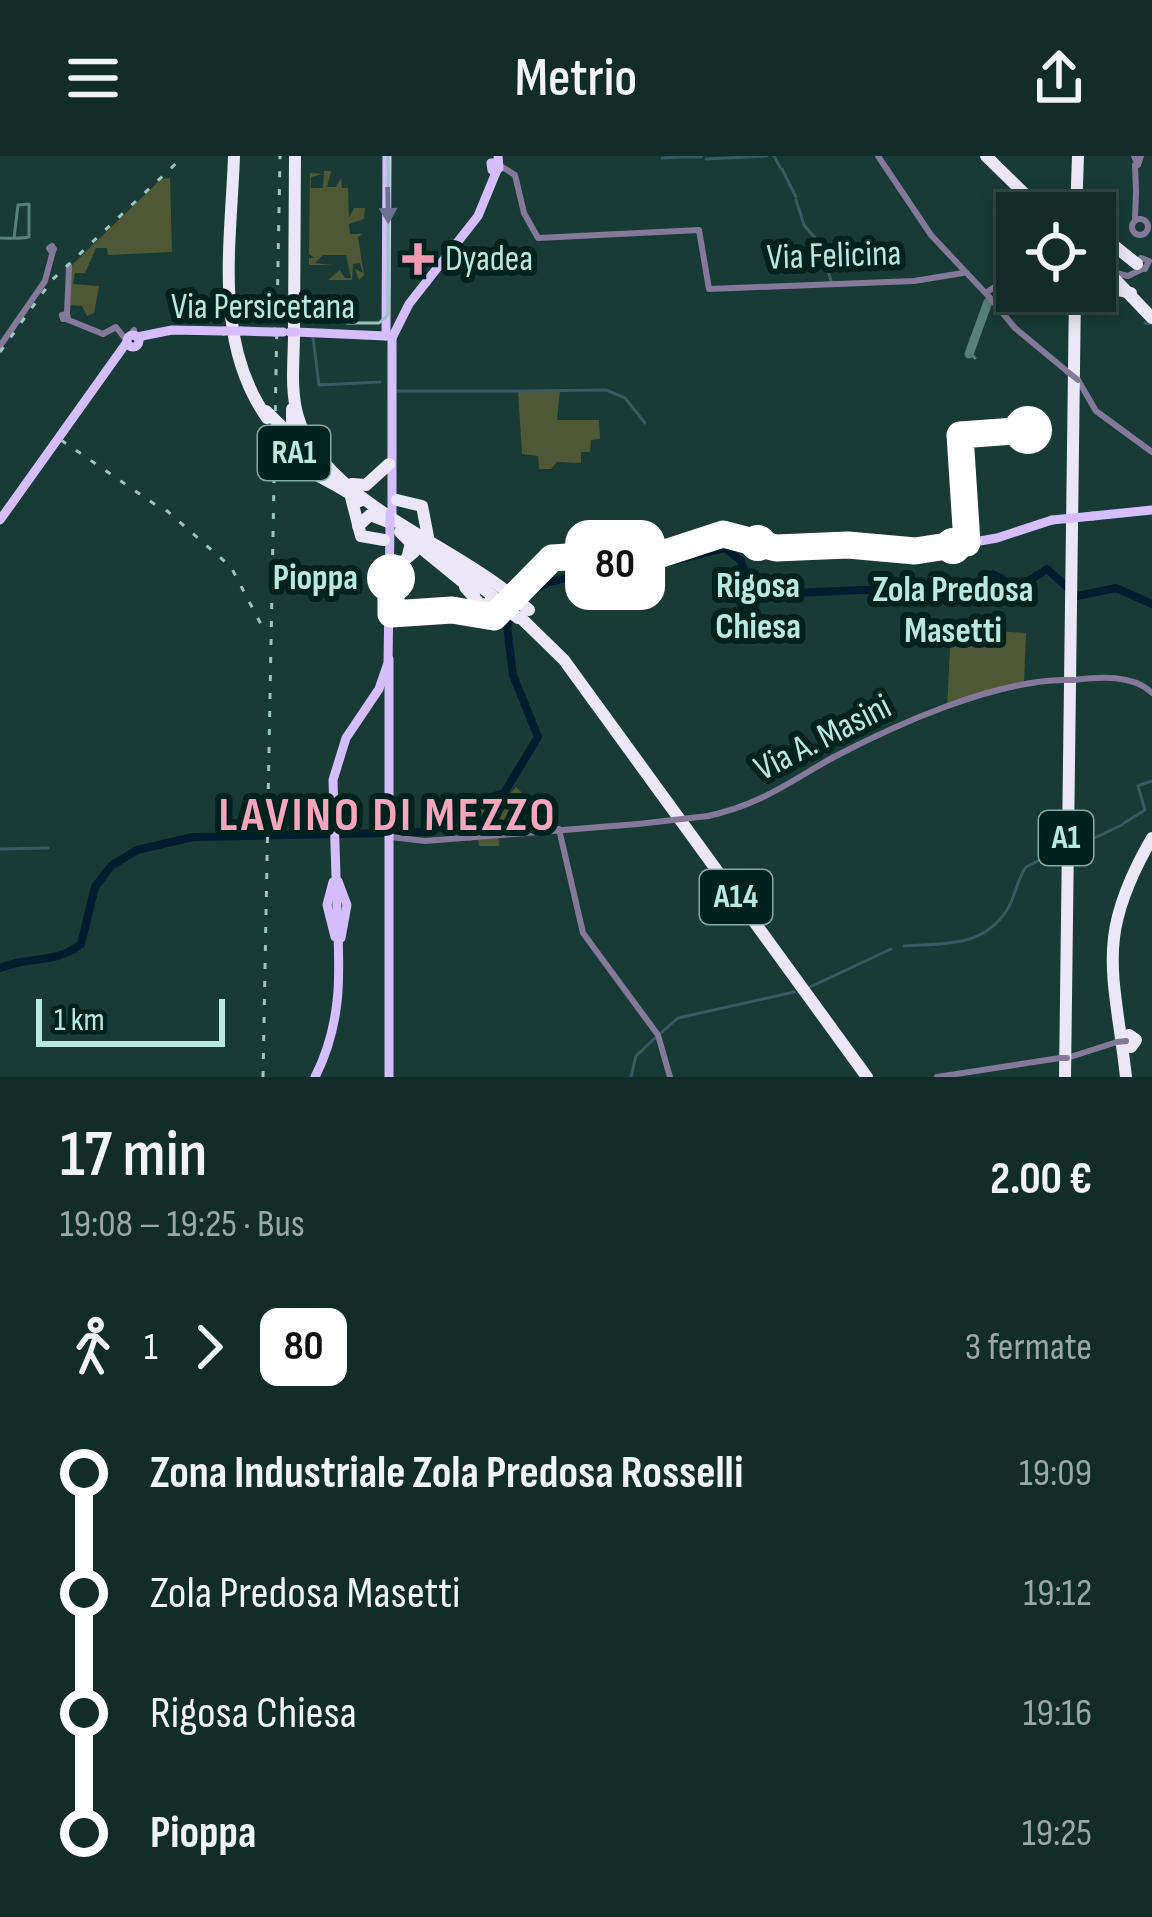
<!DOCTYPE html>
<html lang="it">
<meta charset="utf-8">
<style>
:root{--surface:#122c28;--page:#1f3834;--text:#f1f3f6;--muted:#9ca7a8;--line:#314845}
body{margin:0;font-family:"Sofia Sans Condensed",sans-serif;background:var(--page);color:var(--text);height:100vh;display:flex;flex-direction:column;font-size:45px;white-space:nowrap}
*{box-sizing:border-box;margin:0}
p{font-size:39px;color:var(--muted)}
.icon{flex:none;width:66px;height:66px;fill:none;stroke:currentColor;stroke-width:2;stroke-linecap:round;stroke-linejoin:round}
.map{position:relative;height:921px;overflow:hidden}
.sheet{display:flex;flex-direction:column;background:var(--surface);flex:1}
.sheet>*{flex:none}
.badge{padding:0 24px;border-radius:18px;font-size:42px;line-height:78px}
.tools{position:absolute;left:996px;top:36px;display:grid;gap:24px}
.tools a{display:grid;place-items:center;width:120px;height:120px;border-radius:0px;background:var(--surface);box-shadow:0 6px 18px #0003,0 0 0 3px var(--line);font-size:60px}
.scale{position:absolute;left:36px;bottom:30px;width:189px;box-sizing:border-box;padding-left:12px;border:6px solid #b7e9de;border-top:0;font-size:33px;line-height:42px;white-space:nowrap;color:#b7e9de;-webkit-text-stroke:9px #00221d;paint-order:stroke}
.map>.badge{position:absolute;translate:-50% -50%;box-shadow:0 0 0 6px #fff}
.legs{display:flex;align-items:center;gap:18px;height:132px;padding:0 60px;font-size:39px}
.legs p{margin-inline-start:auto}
.head{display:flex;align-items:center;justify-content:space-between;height:204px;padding:0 60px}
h1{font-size:66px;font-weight:600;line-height:90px}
ul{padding:0 60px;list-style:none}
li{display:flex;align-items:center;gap:42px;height:120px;font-size:45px}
li i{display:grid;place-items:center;width:18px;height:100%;margin:0 15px;background:currentColor}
li i::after{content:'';width:30px;height:30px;margin:-15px;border:9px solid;border-radius:50%;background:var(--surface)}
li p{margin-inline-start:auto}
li:first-child i{background:linear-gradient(#0000 50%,currentColor 0)}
li:last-child i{background:linear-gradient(currentColor 50%,#0000 0)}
header{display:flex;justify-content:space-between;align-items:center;height:156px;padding:0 60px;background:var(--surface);font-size:54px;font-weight:600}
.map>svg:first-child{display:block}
.green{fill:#4f5836}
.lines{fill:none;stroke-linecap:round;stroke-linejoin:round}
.stream{stroke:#375a63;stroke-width:3}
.river{stroke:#001c2e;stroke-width:8}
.taxiway{stroke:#588179;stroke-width:3}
.runway{stroke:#588179;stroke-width:9}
.minor{stroke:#847998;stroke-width:6}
.major{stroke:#d4befd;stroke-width:9}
.highway{stroke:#ebe6f5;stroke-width:12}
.tram{stroke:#98c7bd;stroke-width:3}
.rail{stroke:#98c7bd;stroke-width:3;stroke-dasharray:6 12;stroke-linecap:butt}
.minor-bridge{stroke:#847998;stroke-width:6}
.major-bridge{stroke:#d4befd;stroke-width:9}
.highway-bridge{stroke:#ebe6f5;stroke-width:12}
.oneway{fill:#6a708d}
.line-1-casing{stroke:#fff;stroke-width:27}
.line-1{stroke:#fff;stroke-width:18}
.poi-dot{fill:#f19ab4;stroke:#00221d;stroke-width:4.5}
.stop-1-dot{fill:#fff;stroke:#fff;stroke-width:6}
.labels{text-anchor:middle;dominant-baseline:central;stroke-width:12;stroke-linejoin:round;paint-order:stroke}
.shield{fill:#00221d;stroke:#80ada4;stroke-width:3}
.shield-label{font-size:33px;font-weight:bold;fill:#b7e9de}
.street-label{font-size:36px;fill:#b7e9de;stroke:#00221d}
.poi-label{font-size:36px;fill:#b7e9de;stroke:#00221d;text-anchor:start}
.stop-label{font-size:36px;font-weight:bold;fill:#b7e9de;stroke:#00221d}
.district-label{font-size:48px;font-weight:bold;letter-spacing:3px;fill:#f7a5bd;stroke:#00221d}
</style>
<header><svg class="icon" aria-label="menu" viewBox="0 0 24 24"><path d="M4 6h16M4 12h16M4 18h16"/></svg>Metrio<svg class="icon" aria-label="share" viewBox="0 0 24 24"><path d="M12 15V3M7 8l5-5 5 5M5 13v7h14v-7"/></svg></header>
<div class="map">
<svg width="1152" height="921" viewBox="0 0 1152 921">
<rect width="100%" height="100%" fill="#183b35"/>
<g class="green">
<path d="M324,15H331L327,31H336L341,22L342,32H348L349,62L354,52H365L364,63L349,68L350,78H363L358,81L364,119L359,124L355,113L363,117L360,107L353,108L352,124H328L340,114L345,122H351L346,99H323L315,107L332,109H309V102H315L309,98L310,17L323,18L311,21V32H323Z"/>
<path d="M170,22L172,96L108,99L107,92H96L85,117H75L73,128L99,130L94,157L87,160L82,150L68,149L71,110L161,23Z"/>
<path d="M518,234H560L557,264H599L600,283L591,284L590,296H581V307L557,306L551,313H539L538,300L522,298Z"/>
<path d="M951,472L1026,477L1024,527L947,553Z"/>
<path d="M516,631L524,639L520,646L524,675L498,676L499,690H479L478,683L468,685L467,679L448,680C456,660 481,649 503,646Z"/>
</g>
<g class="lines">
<g class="stream">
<path d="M774,0L780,11"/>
<path d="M683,1H701"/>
<path d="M662,2L681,1"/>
<path d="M706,3L767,0"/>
<path d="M782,13L796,41"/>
<path d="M796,44L804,69L821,89L831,125"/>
<path d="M1145,167L1152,168"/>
<path d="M313,182L319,229L380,226"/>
<path d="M393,235H518"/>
<path d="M520,235L606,234L625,242L645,267"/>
<path d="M1140,629L1152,625"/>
<path d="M1124,667L1145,654L1138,630"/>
<path d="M1075,691L1122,669"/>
<path d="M0,693L48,692"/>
<path d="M904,790C943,787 983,792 1007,754C1016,740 1016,725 1026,711L1061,693"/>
<path d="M810,831L891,793"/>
<path d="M661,877L678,862L794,836"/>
<path d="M631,921L636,900L655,882"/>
</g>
<path class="river" d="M0,812C27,800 57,808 81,788L95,731L111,710L137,694L193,681L430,676L478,645L504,637L538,581L513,519L507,470C524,415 580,422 625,415C658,411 692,399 725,392L741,405L748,426L768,438L982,429L993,418L1018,432L1047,413L1077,440L1116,432L1152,448"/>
<g class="taxiway">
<path d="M0,82C10,82 20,83 29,81V48L18,49L14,82"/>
<path d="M969,196L975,202"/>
</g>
<path class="runway" d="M969,198L988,146"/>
<g class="minor">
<path d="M878,0L931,79L992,144"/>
<path d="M1134,0L1138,9L1141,0"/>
<path d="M499,9L515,19L524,57L538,82L699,74L709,133L914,125L963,117"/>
<path d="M1135,9L1136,34"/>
<circle cx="1140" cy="71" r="8"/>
<path d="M1135,63L1136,36"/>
<path d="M52,90L54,93L51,95L49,92Z"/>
<path d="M1141,102L1149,105L1145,113L1138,109Z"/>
<path d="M1095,112L1128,120L1142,113"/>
<path d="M987,136L1015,118"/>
<path d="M992,144L1015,172L1068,216"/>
<path d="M67,158L69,110"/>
<path d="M67,158L68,162L63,163L62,159Z"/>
<path d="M66,163L103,178L116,171L127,185"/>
<path d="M133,175L134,174"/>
<path d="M0,190L45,125L53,95"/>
<path d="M1078,224L1096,255L1152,296"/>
<path d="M1074,524C1099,521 1133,518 1152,537"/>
<path d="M708,660C762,648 787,627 834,601C897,568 993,525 1064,524"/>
<path d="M559,673L583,777L658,879L670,921"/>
<path d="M391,681L425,685L638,668"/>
<path d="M1067,902L1117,886"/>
<path d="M937,921L1060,902"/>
</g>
<g class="major">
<path d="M498,0L499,12L492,14L491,7H498"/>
<path d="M241,175L275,176"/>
<path d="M296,176L386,180"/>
<circle cx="133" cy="185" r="6"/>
<path d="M386,180L387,0"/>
<path d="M137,181L172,174L224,175"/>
<path d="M392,182L409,148L478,60L497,14"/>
<path d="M392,182V359"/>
<path d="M1093,360L1152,354"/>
<path d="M0,364L127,186"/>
<path d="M390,457L452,455L493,461L552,402L584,400L628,409L727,378L773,392L848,389L923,395L997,382L1052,364"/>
<path d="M389,503V921"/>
<path d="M338,725L347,749L341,782"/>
<path d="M333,726L327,749L335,781"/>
<path d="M337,753L333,624L346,582L379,533L388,507L390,371"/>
<path d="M315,921C343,866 340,815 337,755"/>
</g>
<g class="highway">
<path d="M234,0C231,88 213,185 267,262"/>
<path d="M986,0L1044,57"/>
<path d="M1076,57L1078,0"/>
<path d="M1095,92L1112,88L1137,108"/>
<path d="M1109,117L1152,162"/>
<path d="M1095,129L1131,137"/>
<path d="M294,175L295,0"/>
<path d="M294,178C294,205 290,234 298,261C321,341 447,387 506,435"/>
<path d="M292,253C291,327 311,308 360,345"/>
<path d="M352,328L366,329L389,308"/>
<path d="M351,341L361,380L384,384"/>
<path d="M397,344L422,350L429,386"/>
<path d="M358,370L370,359L388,366"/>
<path d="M400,376L411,387L408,399"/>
<path d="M415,387L464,427"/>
<path d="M437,397L493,440"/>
<path d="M393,414L414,396"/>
<path d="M465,431L479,447L499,452"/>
<path d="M520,461L564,504L867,921"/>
<path d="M1129,879L1136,884L1131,891"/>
<path d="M1065,921L1075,135"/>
<path d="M1126,921C1114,815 1094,782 1152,682"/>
</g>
<path class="tram" d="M347,167H379L388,159V0"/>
<g class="rail">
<path d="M0,196L52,124L184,0"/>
<path d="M61,284L163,354"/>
<path d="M166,354L231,411L265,476"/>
<path d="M263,921L280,0"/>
</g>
<g class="minor-bridge">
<path d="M1068,216L1078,224"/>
<path d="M1064,524H1074"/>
<path d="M638,668L708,660"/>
<path d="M1117,886L1126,885"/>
<path d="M1060,902H1067"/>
</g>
<g class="major-bridge">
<path d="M224,175H241"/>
<path d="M275,176H283"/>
<path d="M290,176H296"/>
<path d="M390,357V371"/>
<path d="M1052,364L1093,360"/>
</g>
<g class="highway-bridge">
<path d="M1095,102L1111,116"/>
<path d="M266,255L316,304"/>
<path d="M473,434L474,438"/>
<path d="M506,435L529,454"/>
<path d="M491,442L518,462"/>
</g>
</g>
<defs><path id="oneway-solid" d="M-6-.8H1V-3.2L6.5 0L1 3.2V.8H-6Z" transform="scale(3)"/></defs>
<use class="oneway" href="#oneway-solid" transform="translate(388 49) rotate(89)"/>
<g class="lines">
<g class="line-1-casing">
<path id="line-1" d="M391,422V458L452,454L494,461L552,402L584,400L628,409L723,378L776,392L848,389L915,395L967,387L960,279L1028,274"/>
</g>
<use href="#line-1" class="line-1"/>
</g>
<path class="poi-dot" d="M412 85h12v12h12v12h-12v12h-12v-12h-12v-12h12z"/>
<g class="stop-1-dot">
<circle cx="1028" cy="274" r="21"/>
<circle cx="758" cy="387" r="15"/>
<circle cx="953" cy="390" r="15"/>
<circle cx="391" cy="422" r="21"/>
</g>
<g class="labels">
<g class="shield">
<rect x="258" y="270" width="72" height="54" rx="9"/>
<rect x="1039" y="655" width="54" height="54" rx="9"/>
<rect x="700" y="714" width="72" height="54" rx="9"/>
</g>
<g class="shield-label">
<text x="294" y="297">RA1</text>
<text x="1066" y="682">A1</text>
<text x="736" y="741">A14</text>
</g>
<g class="street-label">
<text transform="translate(834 100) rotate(-2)">Via Felicina</text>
<text x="263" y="151">Via Persicetana</text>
<text transform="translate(823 582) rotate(-27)">Via A. Masini</text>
</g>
<g class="poi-label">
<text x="445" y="103">Dyadea</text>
</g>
<g class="stop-label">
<text x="358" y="422" text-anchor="end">Pioppa</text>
<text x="758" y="430">Rigosa<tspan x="758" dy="41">Chiesa</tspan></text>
<text x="953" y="434">Zola Predosa<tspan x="953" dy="41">Masetti</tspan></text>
</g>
<g class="district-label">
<text x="388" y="659">LAVINO DI MEZZO</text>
</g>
</g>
</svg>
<div class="tools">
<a><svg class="icon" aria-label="locate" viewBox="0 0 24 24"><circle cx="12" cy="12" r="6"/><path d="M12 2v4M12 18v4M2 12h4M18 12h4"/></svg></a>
</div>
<div class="scale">1 km</div>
<b class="badge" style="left:615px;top:409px;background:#fff;color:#111">80</b>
</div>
<section class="sheet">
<div class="head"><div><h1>17 min</h1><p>19:08 – 19:25 · Bus</p></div><b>2.00 €</b></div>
<div class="legs"><svg class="icon" aria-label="walk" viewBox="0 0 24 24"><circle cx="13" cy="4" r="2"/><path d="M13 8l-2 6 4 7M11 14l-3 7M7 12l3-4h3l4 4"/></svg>1<svg class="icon" aria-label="forward" viewBox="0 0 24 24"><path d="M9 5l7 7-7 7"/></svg><b class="badge" style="background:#fff;color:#111">80</b><p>3 fermate</p></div>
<ul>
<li><i style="color:#fff"></i><b>Zona Industriale Zola Predosa Rosselli</b><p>19:09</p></li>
<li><i style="color:#fff"></i><span>Zola Predosa Masetti</span><p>19:12</p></li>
<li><i style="color:#fff"></i><span>Rigosa Chiesa</span><p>19:16</p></li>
<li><i style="color:#fff"></i><b>Pioppa</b><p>19:25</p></li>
</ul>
</section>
